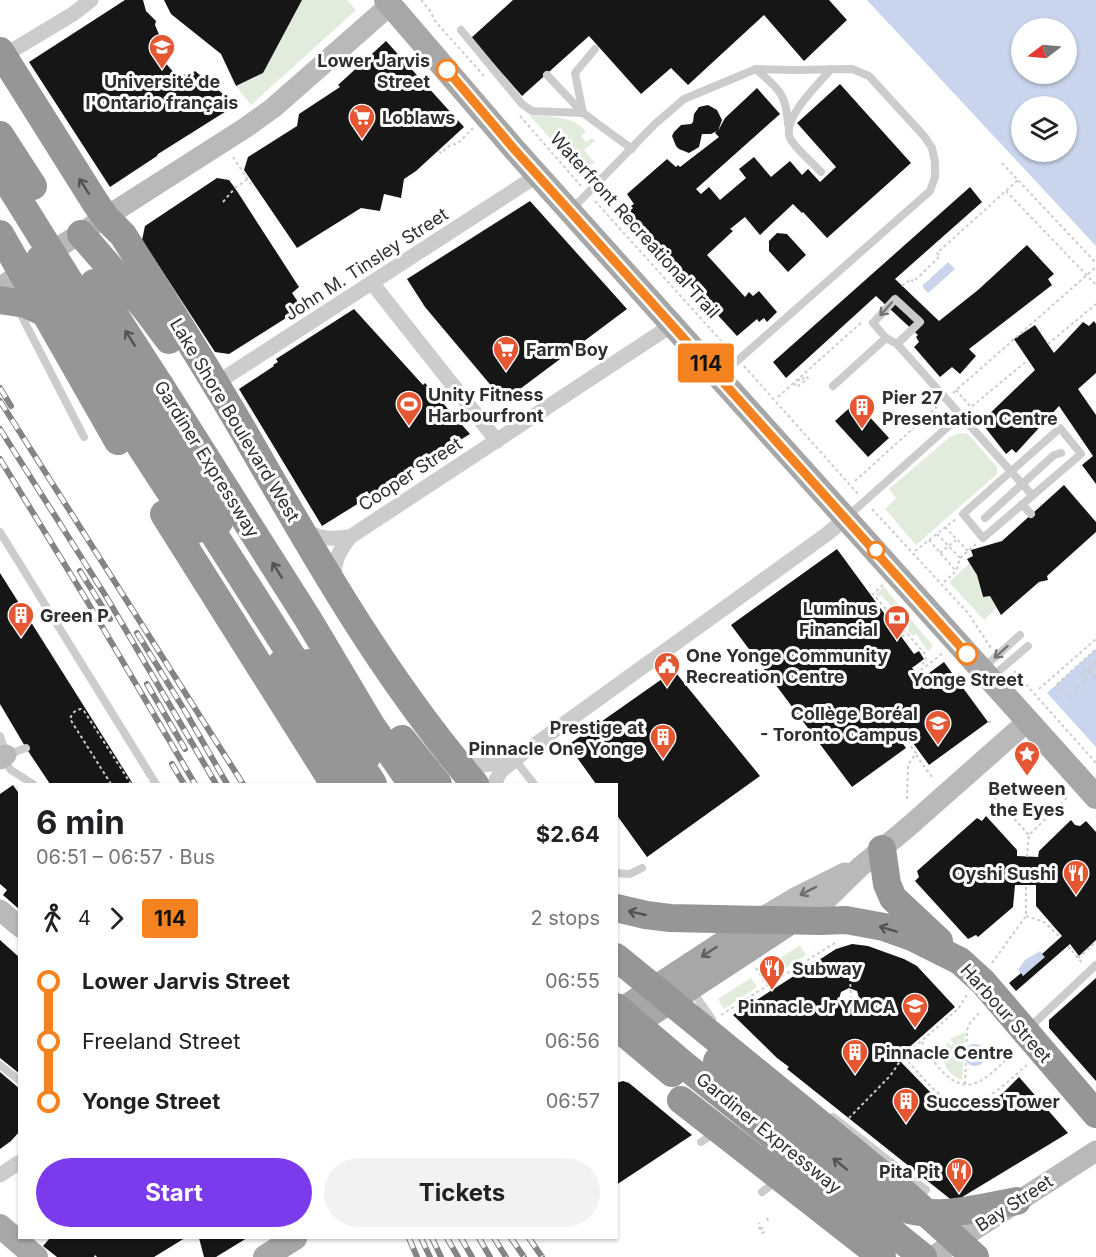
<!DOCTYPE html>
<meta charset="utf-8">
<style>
:root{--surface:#fff;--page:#f2f2f2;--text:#202124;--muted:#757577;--accent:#7c3aed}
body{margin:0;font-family:Inter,sans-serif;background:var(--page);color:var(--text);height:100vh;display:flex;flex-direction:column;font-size:22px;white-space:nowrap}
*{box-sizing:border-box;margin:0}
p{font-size:20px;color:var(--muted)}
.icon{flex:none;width:33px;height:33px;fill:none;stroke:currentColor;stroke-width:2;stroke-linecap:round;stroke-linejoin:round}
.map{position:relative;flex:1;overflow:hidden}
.details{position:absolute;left:18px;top:783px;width:600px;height:456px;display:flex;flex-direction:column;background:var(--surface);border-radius:0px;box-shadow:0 2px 4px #0004}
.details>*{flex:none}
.badge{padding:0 12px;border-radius:4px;font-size:21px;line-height:39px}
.needle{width:39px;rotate:254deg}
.buttons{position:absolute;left:1011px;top:18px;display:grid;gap:12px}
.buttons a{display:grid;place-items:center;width:66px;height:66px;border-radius:50%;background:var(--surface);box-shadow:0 2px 4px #0004;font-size:30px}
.map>.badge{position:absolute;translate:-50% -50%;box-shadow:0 0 0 3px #fff}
.legs{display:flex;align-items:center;gap:9px;height:66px;padding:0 18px;font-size:20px}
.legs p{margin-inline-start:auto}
.summary{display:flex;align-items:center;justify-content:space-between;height:102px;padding:0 18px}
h1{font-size:33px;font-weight:700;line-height:45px}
.primary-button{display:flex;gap:12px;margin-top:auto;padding:12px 18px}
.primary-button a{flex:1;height:69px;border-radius:36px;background:var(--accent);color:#fff;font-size:24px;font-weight:700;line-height:69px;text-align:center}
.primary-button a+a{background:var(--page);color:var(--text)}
ul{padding:0 18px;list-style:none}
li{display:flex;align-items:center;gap:21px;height:60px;font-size:22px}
li i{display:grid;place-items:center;width:9px;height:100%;margin:0 8px;background:currentColor}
li i::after{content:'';width:15px;height:15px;margin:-8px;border:4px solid;border-radius:50%;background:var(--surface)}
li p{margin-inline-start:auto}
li:first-child i{background:linear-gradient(#0000 50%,currentColor 0)}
li:last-child i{background:linear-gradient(currentColor 50%,#0000 0)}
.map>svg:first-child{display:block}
.green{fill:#e1ecdd}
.water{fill:#c9d5ec;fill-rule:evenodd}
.building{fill:#161616;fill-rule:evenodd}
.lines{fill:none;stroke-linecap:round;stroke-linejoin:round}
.path{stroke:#ccc;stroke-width:2;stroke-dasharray:3 3;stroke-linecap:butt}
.lane{stroke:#ccc;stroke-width:8}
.street{stroke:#ccc;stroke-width:15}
.secondary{stroke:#b9b9b9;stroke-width:21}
.primary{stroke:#a7a7a7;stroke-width:24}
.highway{stroke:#969696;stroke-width:28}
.rail-casing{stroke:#848484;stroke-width:6}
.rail{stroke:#fff;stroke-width:4;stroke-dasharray:11;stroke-linecap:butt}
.path-bridge{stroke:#ccc;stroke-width:2;stroke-dasharray:3 3;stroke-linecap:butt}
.highway-bridge{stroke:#969696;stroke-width:28}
.oneway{stroke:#535353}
.oneway2{stroke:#767676}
.oneway3{stroke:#6d6d6d}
.oneway4{stroke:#5f5f5f}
.line-1-casing{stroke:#fff;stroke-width:14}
.line-1{stroke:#f58220;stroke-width:9}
.stop-1-dot{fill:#fff;stroke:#f58220;stroke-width:3}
.labels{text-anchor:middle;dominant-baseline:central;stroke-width:6;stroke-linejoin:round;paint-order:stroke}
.stop-label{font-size:18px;font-weight:bold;fill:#2f2f2f;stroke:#fff;text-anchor:end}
.poi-label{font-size:18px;font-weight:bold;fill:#2f2f2f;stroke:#fff;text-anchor:start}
.street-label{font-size:18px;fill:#2f2f2f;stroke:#fff}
</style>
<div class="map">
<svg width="1096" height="1257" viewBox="0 0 1096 1257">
<rect width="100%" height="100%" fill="#fff"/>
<g class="green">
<path d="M302,0H347L356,10L251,105L236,86L263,73Z"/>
<path d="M529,115C550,117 571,115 586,131L581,136L586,142L592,138L595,141L584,150L595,163L578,169Z"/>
<path d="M960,433L968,434L997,467V474L916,545L885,509L896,498L889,489L951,436Z"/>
<path d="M970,563L977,575L982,597L990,596L997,608L984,620L949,582Z"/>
<path d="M884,587L933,646L928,651L916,634L913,636L907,630L910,628L907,624L904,626L897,614L894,616L889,609L891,606L881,595L878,597L876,594Z"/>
<path d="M800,945L806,955L778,973L772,964Z"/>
<path d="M751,978L757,987L724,1009L718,999Z"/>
<path d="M965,1032L962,1080C945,1073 939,1059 947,1042L951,1046L954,1044L950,1039Z"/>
</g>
<g class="water">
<path d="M867,0H1096V246ZM1022,28H1066V74H1022ZM1022,106H1066V152H1022Z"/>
<path d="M948,262L955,269L928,293L922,286Z"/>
<path d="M1096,649V747L1047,693Z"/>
<path d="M1040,951L1045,957L1023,976L1018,970L1025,960Z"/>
<circle cx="975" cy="1055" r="11"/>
</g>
<g class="building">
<path d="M125,0H143L146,11L156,21L155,25L161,39L169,43L157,53L175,74L190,75L195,71L223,94L231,98L236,105L158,154L157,156L110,187L29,62Z"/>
<path d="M164,0H302L263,73L236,86L221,54L171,14Z"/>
<path d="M513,0H829L847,20L804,61L764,15L688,85L671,68L641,94L589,36L522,96L471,38Z"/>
<path d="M386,41L464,127L416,171L404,179L401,198L384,194L380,211L361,208L297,248L244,170L248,157L297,126L299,114L340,87L338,85Z"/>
<path d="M840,84L911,163L827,238L803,212L802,213L793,204L760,235L745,217L730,229L733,231L707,255L745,297L749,292L753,296L759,291L777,312L767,322L764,318L759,322L757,319L737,336L680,274L682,273L628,212L633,208L631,206L634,204L627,194L667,159L676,167L678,165L680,167L719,137L715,133L717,131L711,134H702L699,147L689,153L679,149L676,146L672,136L674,132L681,125L691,124L693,122L694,114L699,107L708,105L717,110L722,120L718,131L725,118L757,88L780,114L696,189L701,194L709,187L720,200L746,178L739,169L754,157L771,177L790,161L802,175L808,169L820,182L836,167L797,123Z"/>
<path d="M217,178L229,180L235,188L299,287L292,293L302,308L229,354L215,352L142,240L145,226Z"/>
<path d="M970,187L982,202L895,279L939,321L978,290L1027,245L1054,274L1048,279L1052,285L969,349L976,356L960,374L952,367L940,377L914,347L919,342L916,337L918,335L876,296L786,378L773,362Z"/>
<path d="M530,201L627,309L504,401L425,307L407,279Z"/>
<path d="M777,233L787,234L806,255L788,272L769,251V241Z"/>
<path d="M354,309L423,385L425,383L470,434L370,495L367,491L356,498L359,503L322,526L239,389L274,366L273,365L278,362L276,359Z"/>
<path d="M1094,321L1096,324V373L1078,389L1096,415V484L1082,465L1093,456L1059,406L1016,453L1012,449L1006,454L981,422L1035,370L1014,339L1035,325L1054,353L1083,322L1089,326Z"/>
<path d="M856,402L889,438L868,457L835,421Z"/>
<path d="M1064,485L1096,522V532L1047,576L1048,580L1039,582L1001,615L990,596L983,597L977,575L967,559L973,556L971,550L1002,541Z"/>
<path d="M837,549L914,654L919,651L924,659L912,668L921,679L944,662L988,722L929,765L902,728L895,733L906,748L852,787L731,625Z"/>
<path d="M0,573L133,784H50L26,748L0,704Z"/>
<path d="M676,673L760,776L647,857L616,814V784H596L568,745L662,679L667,680Z"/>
<path d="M13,785L20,795V910L3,895L7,890L0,884V794Z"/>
<path d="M986,816L1017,850V856L1038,857L1039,851L1071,820L1075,825L1080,826L1086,821L1096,832V940L1079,956L1070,944L1016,991L1009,983L1021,973L1023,976L1045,957L1042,954L1062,936L1036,906V885H1015L1013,907L978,937L976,935L968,939L915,881L919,877L917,871L977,818L982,821Z"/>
<path d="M0,940L20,958V1074L0,1058Z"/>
<path d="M852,944L868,946L904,959L917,966L955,1007L897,1058L936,1098L949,1104L974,1107L989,1102L1002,1094L1019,1077L1068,1133L954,1202L787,1069L789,1067L777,1058L733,1015L836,949ZM849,988L857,991L859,998L857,1003L850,1008L842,1005L839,999L841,992Z"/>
<path d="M1096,978V1081L1049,1028V1020Z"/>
<path d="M0,1072L20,1089V1131L11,1141L0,1149Z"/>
<path d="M623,1081L629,1083L692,1135L616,1185V1083Z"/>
<path d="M50,1238H185L154,1257H97L95,1255L94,1257H57L43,1246Z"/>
<path d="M199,1238H247L216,1257H204Z"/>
</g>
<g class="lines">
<g class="path">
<path d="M421,0L430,11L435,21L484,76"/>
<path d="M520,116L581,186"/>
<path d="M439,151L441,153L450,145L457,144L473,128"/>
<path d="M233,157L252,186L254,185"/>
<path d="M1002,163L1096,263"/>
<path d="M1006,191L1096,285"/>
<path d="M595,201L732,353"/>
<path d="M223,202L235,188"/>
<path d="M902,286L911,279L913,282L940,256L937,253L1018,180"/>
<path d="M1048,344L1096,304"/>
<path d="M744,366L858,494"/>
<path d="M794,383L797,387L808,378L806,376L800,381L798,379"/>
<path d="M956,390L971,407L1028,360"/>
<path d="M953,393L1096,267"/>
<path d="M778,397L863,321"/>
<path d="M855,481L939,405"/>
<path d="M872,509L968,613L991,648"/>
<path d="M945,527L968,551"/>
<path d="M937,534L960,558"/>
<path d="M929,540L956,571"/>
<path d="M915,551L956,519"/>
<path d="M940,553L956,540"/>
<path d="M944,582L956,571L960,558L976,544"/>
<path d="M883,585L873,594L925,654L926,660L923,663L926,667"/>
<path d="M902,637L907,633"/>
<path d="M1096,661L1088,668L1096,677"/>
<path d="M1014,671L1096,763"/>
<path d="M916,674L943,653"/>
<path d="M1057,684L1069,697L1087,680L1082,674L1086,669L1096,679"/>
<path d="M1057,684L1096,649"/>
<path d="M1039,689L1096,639"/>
<path d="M988,722L993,721"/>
<path d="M916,755L932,777"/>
<path d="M111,784L70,719C72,713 75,710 81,709L84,711L131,784"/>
<path d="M986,788L1029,835"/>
<path d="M907,799L908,765L916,753L909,744L912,741"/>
<path d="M1027,857L1029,835L1069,796"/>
<path d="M1026,916L1044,922L1060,937"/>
<path d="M1068,946L1083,964"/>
<path d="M1078,958L1096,942"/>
<path d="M992,963L1026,916V885"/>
<path d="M756,968L768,986"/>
<path d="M850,978L851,999"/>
<path d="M721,1015L838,941"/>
<path d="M922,1042C932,1061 953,1094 978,1082C992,1075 1003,1062 1014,1052"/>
<path d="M904,1057C915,1068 924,1081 936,1091C972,1121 1000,1088 1027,1065"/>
<path d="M893,1059L898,1064"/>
<path d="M965,1084L967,1030L970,1023L981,1011"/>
<path d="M849,1118L890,1076L903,1057L958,1009L967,995"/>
<path d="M767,1218L769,1222"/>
<path d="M759,1227L762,1233L764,1232L759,1223"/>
</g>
<g class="lane">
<path d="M461,30L522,104L532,111L583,113L575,73L595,49"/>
<path d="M756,69C778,89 786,92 788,124"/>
<path d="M547,75L583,113L632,149"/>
<path d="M821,172C812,162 799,152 791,140C779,120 819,84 831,69"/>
<path d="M571,210L655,124L684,99L756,69L793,70L852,69L869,76L924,136L932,148L935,162V177L930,191L720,376"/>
<path d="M18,309L84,437"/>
<path d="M897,344L920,322L895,299L873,323L886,338L897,344L1032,495"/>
<path d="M833,386L886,338"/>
<path d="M1060,428L1081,454L983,538L963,514Z"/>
<path d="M1022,504L1031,514"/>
<path d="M848,516L961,415"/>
<path d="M985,518L1054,455L1061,453"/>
<path d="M0,532L156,784"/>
<path d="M983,668L1020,635"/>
<path d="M993,676L1028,646"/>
<path d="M0,736L6,755L26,748"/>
<path d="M2,759L11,770L33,784"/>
<path d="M515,760L534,784"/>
<path d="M616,873L630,874L642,868"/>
<path d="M693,992L712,1019"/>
<path d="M1029,1028L1096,965"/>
<path d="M0,1065L20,1081"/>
<path d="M833,1117L926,1190"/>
<path d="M701,1142L715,1133"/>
<path d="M762,1192L777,1181"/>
</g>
<g class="street">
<path d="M3,56L73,14L91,0"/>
<path d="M372,283L497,441"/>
<path d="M215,384L538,175"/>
<path d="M304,529C318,540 333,539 350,537"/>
<path d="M334,579C334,560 339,551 350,537L672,325"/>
<path d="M461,763C480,769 495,763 513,757"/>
<path d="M494,784L501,771L522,754L827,534L847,517"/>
<path d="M0,1175L20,1162"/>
</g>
<g class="secondary">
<path d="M0,288L40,259L245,128L273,108L390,5"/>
<path d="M0,759L6,755"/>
<path d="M0,910L20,927"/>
<path d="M758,920L795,898L845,873"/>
<path d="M794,921L821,905L860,867L907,828L1028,721"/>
<path d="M932,1257L1096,1151"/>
</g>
<g class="primary">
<path d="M386,0L514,149L1096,797"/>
<path d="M616,1013L758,920"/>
<path d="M621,1034L793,921"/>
<path d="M0,1226L36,1257"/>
<path d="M265,1257L295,1238"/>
</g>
<g class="highway">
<path d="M0,51L95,202L106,218L123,235C164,300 206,366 244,432C314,554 384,678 475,784"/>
<path d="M81,234L145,308L169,340"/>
<path d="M40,259C77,357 139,443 195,530"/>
<path d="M0,300L26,304L58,319"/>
<path d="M161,387L308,619L371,725L412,784"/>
<path d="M194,503L311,686"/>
<path d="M164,514L334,784"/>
<path d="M308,663L368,755"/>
<path d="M402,739L438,784"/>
<path d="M347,743L373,784"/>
<path d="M882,849L887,884L893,898L939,941"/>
<path d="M616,908L646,915L670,918L820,921L846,920L884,927L912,937L960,961L983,982L1096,1114"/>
<path d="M616,1026L672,1073"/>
<path d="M717,1061L886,1201C928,1224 973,1209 1017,1201"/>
</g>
<g class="rail-casing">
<g id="rail">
<path d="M0,388L11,406"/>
<path d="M0,401L243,784"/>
<path d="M0,429L107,598L216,784"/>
<path d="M0,459L84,596L195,784"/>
<path d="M80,571L110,619"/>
<path d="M137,633L185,711L227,784"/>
<path d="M147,684L185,749"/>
<path d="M172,764L184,784"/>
<path d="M409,1238L417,1257"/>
<path d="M421,1238L430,1257"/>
<path d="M432,1238L441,1257"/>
<path d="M447,1238L458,1257"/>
<path d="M461,1238L472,1257"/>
<path d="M479,1238L490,1257"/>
<path d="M494,1238L506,1257"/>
<path d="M511,1238L524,1257"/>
<path d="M529,1238L542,1257"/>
</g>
</g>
<use href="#rail" class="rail"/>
<path class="path-bridge" d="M235,188L249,178"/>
<g class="highway-bridge">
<path d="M0,135L33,186"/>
<path d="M0,170L219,522"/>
<path d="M0,234L118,441"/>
<path d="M94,283L161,387"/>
<path d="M281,664L356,784"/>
<path d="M616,957L901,1190L975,1257"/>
<path d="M616,1007L683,1064L923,1257"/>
<path d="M681,1100L882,1257"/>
</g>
</g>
<defs><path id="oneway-shaft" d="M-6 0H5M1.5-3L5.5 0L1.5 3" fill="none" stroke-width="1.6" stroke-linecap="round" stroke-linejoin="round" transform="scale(1.5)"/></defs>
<g class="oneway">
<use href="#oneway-shaft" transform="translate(84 186) rotate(-122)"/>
<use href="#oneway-shaft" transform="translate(130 338) rotate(-122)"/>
<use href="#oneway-shaft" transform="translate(277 570) rotate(-122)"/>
<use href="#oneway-shaft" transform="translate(637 913) rotate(-167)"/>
<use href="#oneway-shaft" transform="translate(888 929) rotate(-163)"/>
<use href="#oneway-shaft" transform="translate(840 1164) rotate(-141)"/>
</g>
<g class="oneway2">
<use href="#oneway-shaft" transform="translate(886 309) rotate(132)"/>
<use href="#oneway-shaft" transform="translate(1001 652) rotate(138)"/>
</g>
<use class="oneway3" href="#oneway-shaft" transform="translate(808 891) rotate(153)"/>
<use class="oneway4" href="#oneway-shaft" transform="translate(709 952) rotate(147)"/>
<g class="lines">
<g class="line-1-casing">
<path id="line-1" d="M447,70L514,149L967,654"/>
</g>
<use href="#line-1" class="line-1"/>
</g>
<defs>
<g id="university-pin" transform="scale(1.35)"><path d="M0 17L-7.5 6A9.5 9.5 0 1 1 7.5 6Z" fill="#e55732" stroke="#fff"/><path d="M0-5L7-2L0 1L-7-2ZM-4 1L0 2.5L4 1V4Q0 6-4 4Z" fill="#fff"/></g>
<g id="supermarket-pin" transform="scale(1.35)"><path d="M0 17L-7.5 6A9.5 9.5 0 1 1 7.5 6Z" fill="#e55732" stroke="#fff"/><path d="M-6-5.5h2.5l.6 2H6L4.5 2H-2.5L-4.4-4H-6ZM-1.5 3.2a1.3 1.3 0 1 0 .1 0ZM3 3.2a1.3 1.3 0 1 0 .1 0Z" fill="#fff"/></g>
<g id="stadium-pin" transform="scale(1.35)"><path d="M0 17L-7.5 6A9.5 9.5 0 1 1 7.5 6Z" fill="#e55732" stroke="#fff"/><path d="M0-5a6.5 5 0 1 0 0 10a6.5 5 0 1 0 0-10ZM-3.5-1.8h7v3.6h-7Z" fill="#fff"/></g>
<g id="building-pin" transform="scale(1.35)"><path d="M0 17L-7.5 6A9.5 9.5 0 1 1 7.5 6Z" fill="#e55732" stroke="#fff"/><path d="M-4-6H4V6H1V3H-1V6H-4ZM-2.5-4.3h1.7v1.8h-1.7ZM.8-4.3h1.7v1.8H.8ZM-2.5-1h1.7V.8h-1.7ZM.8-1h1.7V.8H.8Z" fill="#fff"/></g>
<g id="bank-pin" transform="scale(1.35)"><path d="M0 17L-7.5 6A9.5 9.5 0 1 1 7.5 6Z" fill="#e55732" stroke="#fff"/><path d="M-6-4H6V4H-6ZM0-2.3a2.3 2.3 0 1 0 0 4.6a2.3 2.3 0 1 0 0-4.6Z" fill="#fff"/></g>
<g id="civic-pin" transform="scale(1.35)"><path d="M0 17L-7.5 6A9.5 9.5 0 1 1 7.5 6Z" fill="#e55732" stroke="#fff"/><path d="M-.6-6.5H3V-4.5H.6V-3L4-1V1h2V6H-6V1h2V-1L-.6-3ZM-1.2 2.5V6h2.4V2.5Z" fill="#fff"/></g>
<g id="sight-pin" transform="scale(1.35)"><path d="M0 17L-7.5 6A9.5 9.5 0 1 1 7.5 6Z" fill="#e55732" stroke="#fff"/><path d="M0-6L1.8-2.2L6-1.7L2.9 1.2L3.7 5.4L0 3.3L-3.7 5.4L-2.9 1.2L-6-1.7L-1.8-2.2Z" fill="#fff"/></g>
<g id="restaurant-pin" transform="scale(1.35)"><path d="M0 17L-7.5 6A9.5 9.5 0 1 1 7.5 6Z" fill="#e55732" stroke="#fff"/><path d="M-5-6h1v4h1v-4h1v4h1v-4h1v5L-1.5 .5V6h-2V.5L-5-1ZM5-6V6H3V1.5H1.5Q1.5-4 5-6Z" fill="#fff"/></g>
<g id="school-pin" transform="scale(1.35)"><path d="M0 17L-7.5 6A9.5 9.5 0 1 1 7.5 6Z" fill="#e55732" stroke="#fff"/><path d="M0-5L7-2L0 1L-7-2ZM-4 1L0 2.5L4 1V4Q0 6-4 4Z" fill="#fff"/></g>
</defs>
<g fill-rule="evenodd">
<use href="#university-pin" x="162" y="47"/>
<use href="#supermarket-pin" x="362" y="117"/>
<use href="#supermarket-pin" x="506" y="349"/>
<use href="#stadium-pin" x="409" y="404"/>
<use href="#building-pin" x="862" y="407"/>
<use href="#building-pin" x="21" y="615"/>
<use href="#bank-pin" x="897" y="618"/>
<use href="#civic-pin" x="667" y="665"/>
<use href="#university-pin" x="938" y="723"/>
<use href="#building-pin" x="663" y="737"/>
<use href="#sight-pin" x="1027" y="754"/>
<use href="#restaurant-pin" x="1076" y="873"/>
<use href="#restaurant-pin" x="772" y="968"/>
<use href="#school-pin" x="915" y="1006"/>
<use href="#building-pin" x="855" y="1052"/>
<use href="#building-pin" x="906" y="1101"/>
<use href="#restaurant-pin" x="959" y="1171"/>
</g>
<g class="stop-1-dot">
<circle cx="447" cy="70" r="10"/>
<circle cx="876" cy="550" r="8"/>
<circle cx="967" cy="654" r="10"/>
</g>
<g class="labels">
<g class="stop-label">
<text x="430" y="60">Lower Jarvis<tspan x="430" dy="21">Street</tspan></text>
<text x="967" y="679" text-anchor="middle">Yonge Street</text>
</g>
<g class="poi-label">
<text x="162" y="81" text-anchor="middle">Université de<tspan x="162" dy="21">l'Ontario français</tspan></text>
<text x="382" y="117">Loblaws</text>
<text x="526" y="349">Farm Boy</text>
<text x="428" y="394">Unity Fitness<tspan x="428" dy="21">Harbourfront</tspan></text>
<text x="882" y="397">Pier 27<tspan x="882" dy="21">Presentation Centre</tspan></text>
<text x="878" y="608" text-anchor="end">Luminus<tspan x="878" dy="21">Financial</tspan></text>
<text x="40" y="615">Green P</text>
<text x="686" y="655">One Yonge Community<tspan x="686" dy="21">Recreation Centre</tspan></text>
<text x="918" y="713" text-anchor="end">Collège Boréal<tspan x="918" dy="21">- Toronto Campus</tspan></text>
<text x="644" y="727" text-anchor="end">Prestige at<tspan x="644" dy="21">Pinnacle One Yonge</tspan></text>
<text x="1027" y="788" text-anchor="middle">Between<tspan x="1027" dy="21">the Eyes</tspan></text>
<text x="1056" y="873" text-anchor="end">Oyshi Sushi</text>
<text x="792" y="968">Subway</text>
<text x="896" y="1006" text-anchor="end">Pinnacle Jr YMCA</text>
<text x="874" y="1052">Pinnacle Centre</text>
<text x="926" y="1101">Success Tower</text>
<text x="940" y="1171" text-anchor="end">Pita Pit</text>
</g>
<g class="street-label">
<text transform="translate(635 225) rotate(48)">Waterfront Recreational Trail</text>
<text transform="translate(366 264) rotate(-33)">John M. Tinsley Street</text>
<text transform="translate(235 420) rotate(59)">Lake Shore Boulevard West</text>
<text transform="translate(207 459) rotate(58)">Gardiner Expressway</text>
<text transform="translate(410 474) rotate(-33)">Cooper Street</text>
<text transform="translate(1006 1013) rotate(48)">Harbour Street</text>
<text transform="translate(769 1133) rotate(39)">Gardiner Expressway</text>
<text transform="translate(1014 1203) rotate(-33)">Bay Street</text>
</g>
</g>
</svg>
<div class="buttons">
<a><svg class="needle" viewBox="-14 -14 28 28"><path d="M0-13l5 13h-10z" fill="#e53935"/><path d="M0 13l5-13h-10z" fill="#757577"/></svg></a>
<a><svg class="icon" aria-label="layers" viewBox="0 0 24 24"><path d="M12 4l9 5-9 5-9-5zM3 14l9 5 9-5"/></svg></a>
</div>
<b class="badge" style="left:706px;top:363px;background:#f58220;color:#111">114</b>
<section class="details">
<div class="summary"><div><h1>6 min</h1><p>06:51 – 06:57 · Bus</p></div><b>$2.64</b></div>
<div class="legs"><svg class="icon" aria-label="walk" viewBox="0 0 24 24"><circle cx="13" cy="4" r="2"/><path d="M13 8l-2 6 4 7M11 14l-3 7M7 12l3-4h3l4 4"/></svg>4<svg class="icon" aria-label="forward" viewBox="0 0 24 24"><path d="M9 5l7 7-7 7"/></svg><b class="badge" style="background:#f58220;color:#111">114</b><p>2 stops</p></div>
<ul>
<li><i style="color:#f58220"></i><b>Lower Jarvis Street</b><p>06:55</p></li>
<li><i style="color:#f58220"></i><span>Freeland Street</span><p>06:56</p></li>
<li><i style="color:#f58220"></i><b>Yonge Street</b><p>06:57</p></li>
</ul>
<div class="primary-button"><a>Start</a><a>Tickets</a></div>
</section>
</div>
